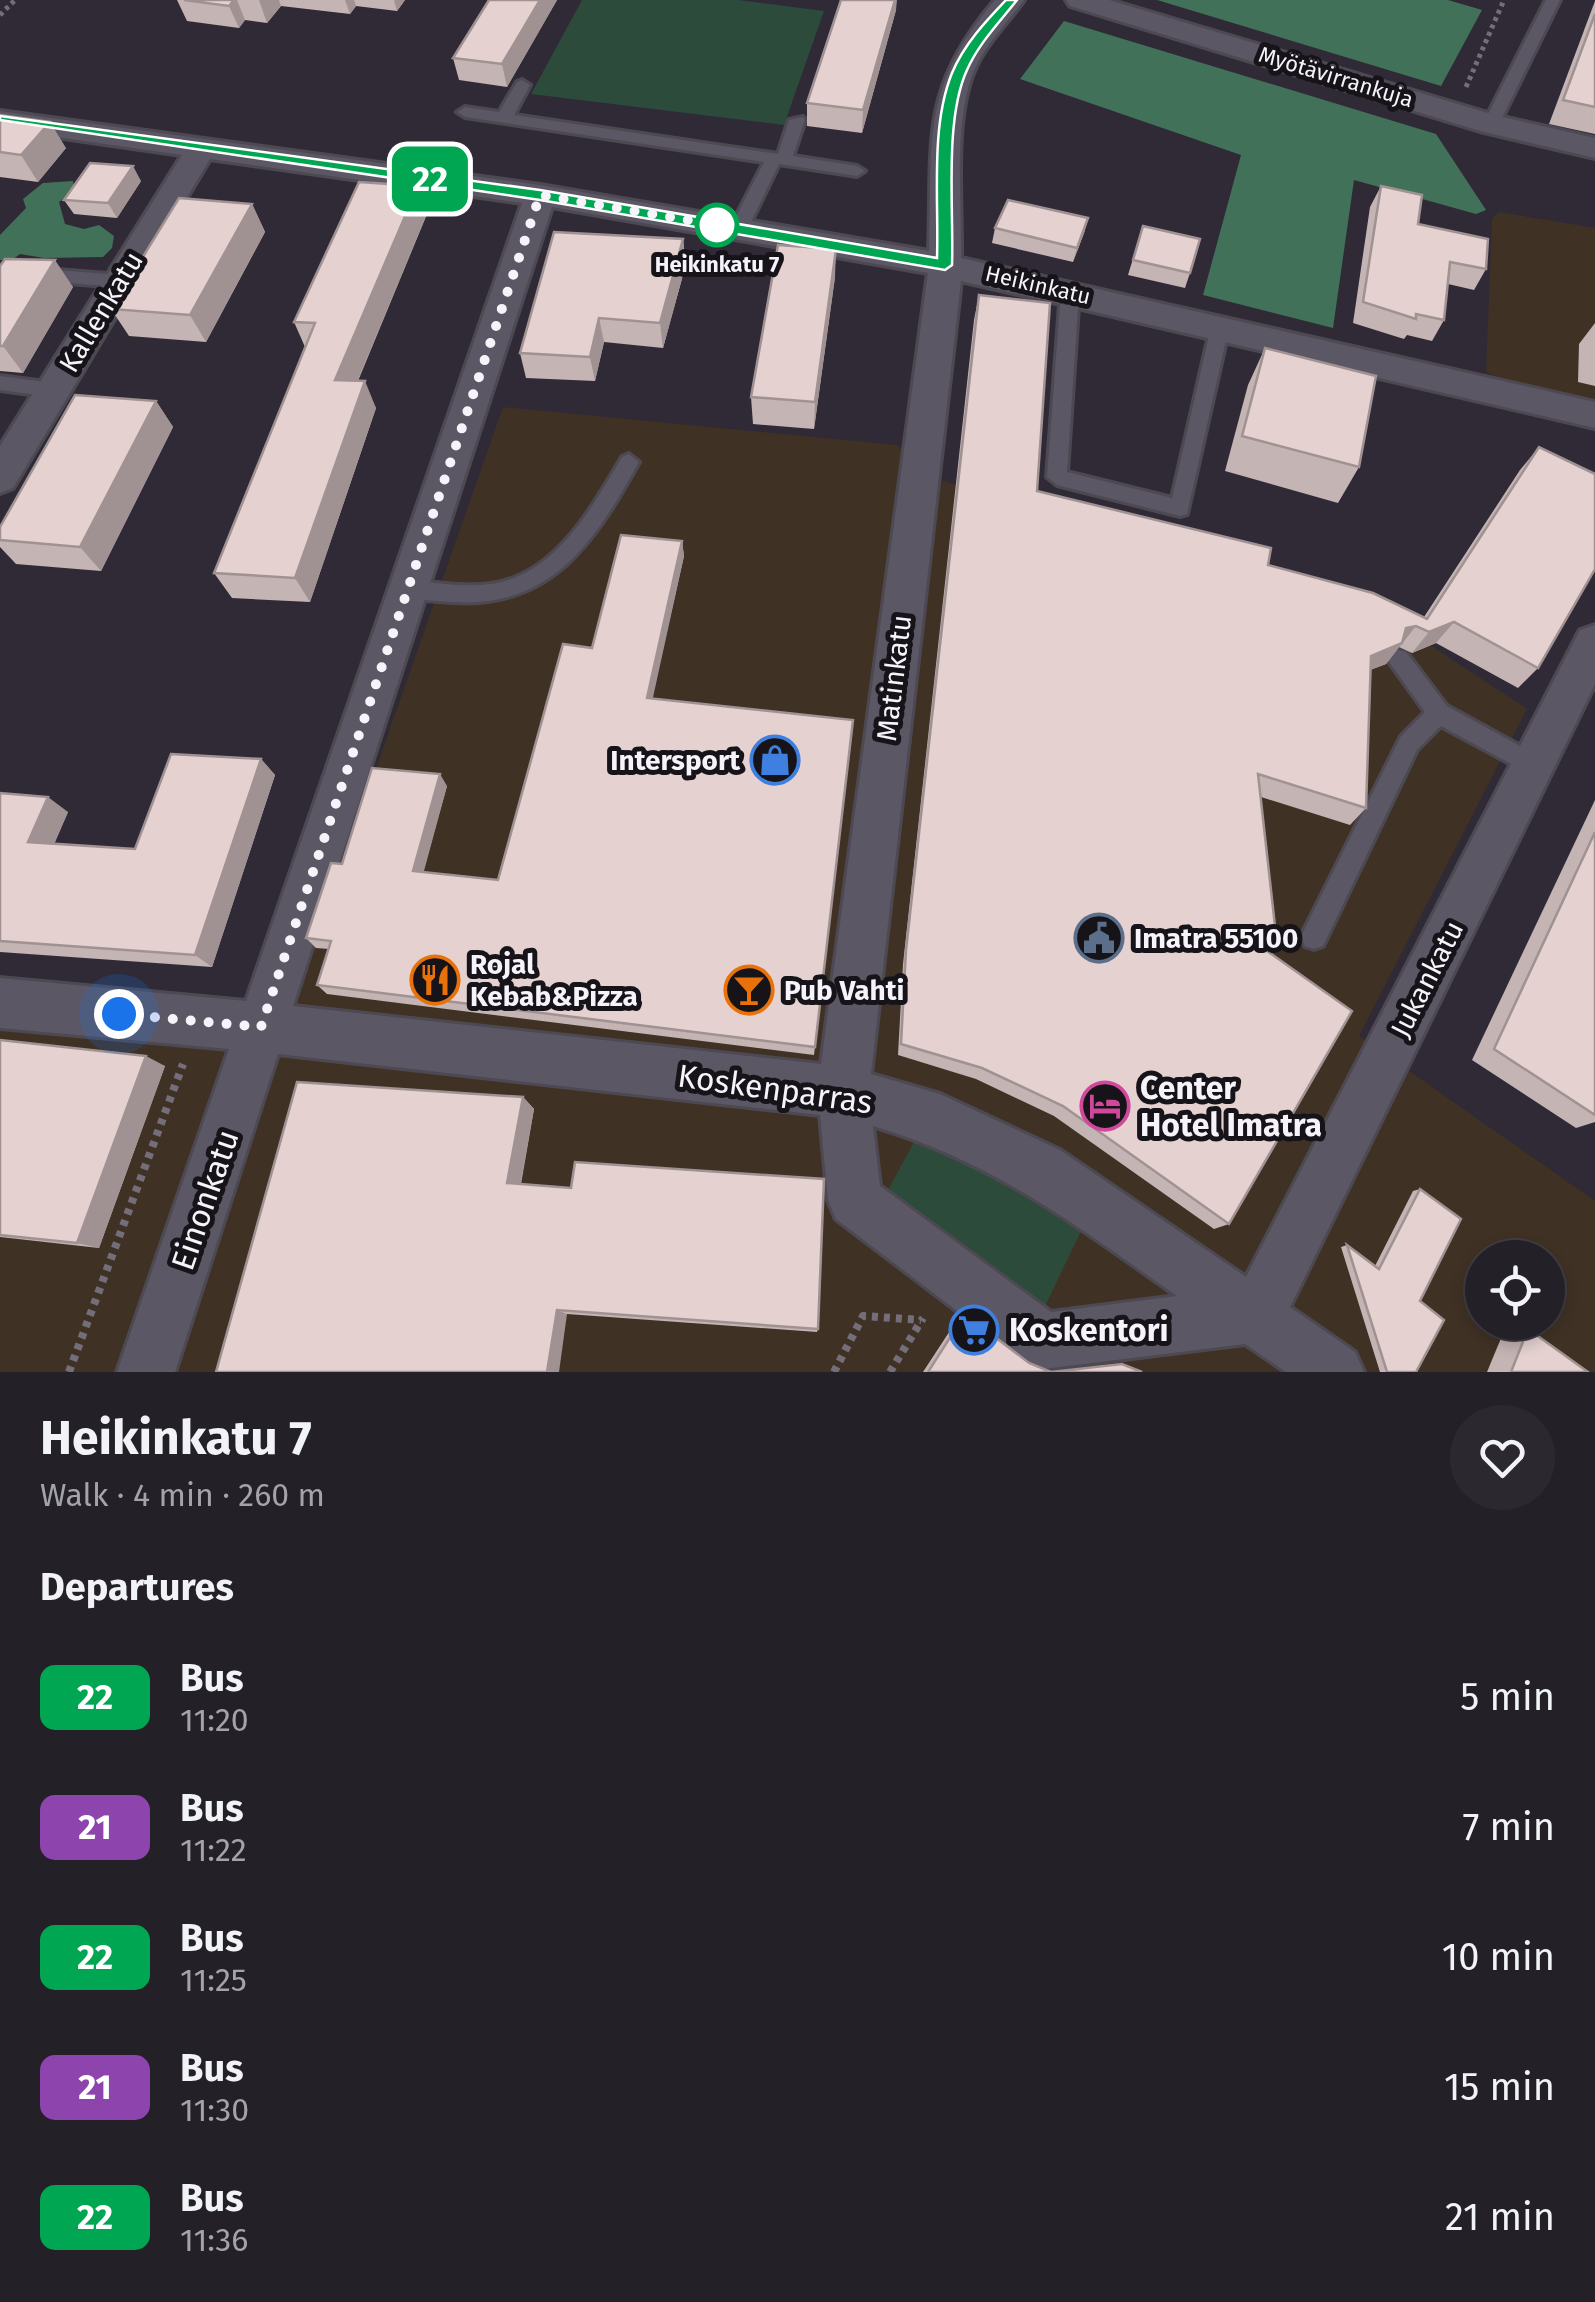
<!DOCTYPE html>
<meta charset="utf-8">
<style>
:root{--surface:#232028;--page:#2b2830;--text:#f1f3f6;--muted:#a3a3a8;--line:#403e45}
body{margin:0;font-family:"Fira Sans",sans-serif;background:var(--page);color:var(--text);height:100vh;display:flex;flex-direction:column;font-size:38px;white-space:nowrap}
*{box-sizing:border-box;margin:0}
p{font-size:32px;color:var(--muted)}
.icon{flex:none;width:55px;height:55px;fill:none;stroke:currentColor;stroke-width:2;stroke-linecap:round;stroke-linejoin:round}
.map{position:relative;height:1372px;overflow:hidden}
.panel{display:flex;flex-direction:column;background:var(--surface);flex:1}
.panel>*{flex:none}
.badge{padding:0 20px;border-radius:15px;font-size:35px;line-height:65px}
.buttons{position:absolute;left:1465px;top:1240px;display:grid;gap:20px}
.buttons a{display:grid;place-items:center;width:100px;height:100px;border-radius:50%;background:var(--surface);box-shadow:0 5px 15px #0003,0 0 0 2px var(--line);font-size:50px}
.you{position:absolute;width:50px;height:50px;margin:-25px;border:8px solid #fff;border-radius:50%;background:#1a73e8;box-shadow:0 0 0 15px #1a73e833}
.map>.badge{position:absolute;translate:-50% -50%;box-shadow:0 0 0 5px #fff}
h2{padding:0 40px;font-size:38px;line-height:90px}
.round{display:grid;place-items:center;flex:none;width:105px;height:105px;border-radius:52px;background:var(--page)}
.headline{display:flex;align-items:center;justify-content:space-between;height:170px;padding:0 40px}
h1{font-size:48px;font-weight:700;line-height:75px}
ul{padding:0;list-style:none}
li{display:flex;align-items:center;gap:30px;height:130px;padding:0 40px}
li div{flex:1}
li b{display:block;font-size:38px}
li em{font-style:normal}
li .badge{min-width:110px;font-weight:700;text-align:center}
.map>svg:first-child{display:block}
.commercial{fill:#3f3124;fill-rule:evenodd}
.green{fill:#2c4b3b}
.forest{fill:#427159}
.lines{fill:none;stroke-linecap:round;stroke-linejoin:round}
.lane-casing{stroke:#4d4952;stroke-width:6}
.street-casing{stroke:#4d4952;stroke-width:6}
.path-far1{stroke:#736e79;stroke-width:5;stroke-dasharray:4 4;stroke-linecap:butt}
.path{stroke:#736e79;stroke-width:8;stroke-dasharray:6 6;stroke-linecap:butt}
.lane{fill:#5c5764;fill-rule:evenodd}
.street{fill:#5c5764;fill-rule:evenodd}
.wall{fill:#c4b4b3}
.shaded-wall{fill:#a09292}
.building{fill:#e4d1d0;stroke:#a09292;stroke-width:2.5}
.line{fill:#00a651;stroke:#fff;stroke-width:2.5}
.walk{stroke:#f6f3fb;stroke-width:10;stroke-dasharray:0 18}
.stop-dot{fill:#fff;stroke:#00a651;stroke-width:5}
.labels{text-anchor:middle;dominant-baseline:central;stroke-width:10;stroke-linejoin:round;paint-order:stroke}
.far-street-label{font-size:22px;fill:#f6f3fb;stroke:#161419}
.far-stop-label{font-size:22px;font-weight:bold;fill:#f6f3fb;stroke:#161419}
.street-label{font-size:28px;fill:#f6f3fb;stroke:#161419}
.poi-label{font-size:28px;font-weight:bold;fill:#f6f3fb;stroke:#161419;text-anchor:start}
.near-poi-label{font-size:32px;font-weight:bold;fill:#f6f3fb;stroke:#161419;text-anchor:start}
.near-street-label{font-size:32px;fill:#f6f3fb;stroke:#161419}
</style>
<div class="map">
<svg width="1595" height="1372" viewBox="0 0 1595 1372">
<rect width="100%" height="100%" fill="#2f2a36"/>
<g class="commercial">
<path d="M1499,212L1595,228V422L1486,372L1492,219Z"/>
<path d="M503,407L897,445L933,478L1359,598L1527,709L1359,1036L1595,1201V1372H0V1029L275,1056ZM1482,1258H1548V1322H1482Z"/>
</g>
<g class="green">
<path d="M582,0H738L824,11L784,125L531,94Z"/>
<path d="M919,1133L1024,1185L1081,1231L1039,1319L883,1199Z"/>
</g>
<g class="forest">
<path d="M1157,0H1448L1482,10L1441,86Z"/>
<path d="M1064,21L1436,134L1486,210L1476,214L1354,180L1333,328L1203,295L1241,155L1020,79Z"/>
<path d="M73,181L75,191L59,202L65,224L84,229L99,225L114,236L112,248L103,257L44,258L20,254L12,260H0V235L26,208L23,199L43,183Z"/>
</g>
<g class="lines">
<g class="lane-casing">
<g id="lane">
<path d="M1546,0H1560L1499,124L1485,127L1483,124Z"/>
<path d="M522,80L530,85L514,115L778,154L789,120L803,117L805,120L793,156L857,166L865,171L857,176L779,164L748,228L739,234L730,228L764,162L465,117L457,112L465,107L499,112L517,82Z"/>
<path d="M31,268L120,275L129,281L120,287L31,280L0,286V274Z"/>
<path d="M1070,286L1079,292L1067,472L1172,498L1211,327L1220,321L1229,327L1187,514L1180,516L1057,485L1047,477L1061,292Z"/>
<path d="M0,376L53,383L63,390L53,397L0,390Z"/>
<path d="M629,454L639,462C595,541 552,609 452,602C434,600 414,601 397,595L394,589L397,583L405,580C433,582 463,588 491,584C556,575 592,507 622,457Z"/>
<path d="M1398,650L1406,652L1447,706L1542,758L1546,765L1542,772L1534,775L1526,772L1441,726L1417,750L1323,946L1314,949L1305,946L1301,937L1305,928L1401,736L1425,712L1387,659L1390,652Z"/>
</g>
</g>
<g class="street-casing">
<g id="street">
<path d="M995,0H1024C1007,24 986,43 974,71C953,120 962,204 961,258L1595,402V428L961,281L871,1074L940,1094L1060,1150L1246,1277L1580,630L1595,625V684L1290,1307L1355,1352L1364,1372H1286L1245,1344L1043,1369L1023,1361L836,1219L828,1200L820,1115L278,1054L175,1372H117L229,1049L0,1028V978L246,1001L522,203L210,159L13,488L0,493V446L182,155L0,129V111L540,185L929,251C933,141 919,89 995,0ZM552,207L928,273L821,1064L293,1006ZM873,1126C994,1162 1075,1225 1177,1296L1051,1312L880,1186Z"/>
<path d="M1066,0H1109L1498,116L1595,138V158L1480,131L1070,6Z"/>
</g>
</g>
<g class="path-far1">
<path d="M0,15L15,0"/>
<path d="M1466,87L1504,0"/>
</g>
<g class="path">
<path d="M69,1372L183,1064"/>
<path d="M834,1372L863,1316L921,1320"/>
<path d="M890,1372L923,1318"/>
</g>
<use href="#lane" class="lane"/>
<use href="#street" class="street"/>
</g>
<g class="wall">
<path d="M177,0H405L397,11L356,6L350,14L281,6L267,23L245,20L239,28L187,21Z"/>
<path d="M489,0H557L507,87L459,80L453,58Z"/>
<path d="M1595,1V134L1549,124Z"/>
<path d="M896,10L862,133L807,126V103Z"/>
<path d="M0,115L66,148L38,182L0,177Z"/>
<path d="M141,181L117,218L74,214L64,200Z"/>
<path d="M1381,186L1418,224L1486,269L1474,290L1448,284L1444,320L1432,341L1407,335L1404,339L1353,323L1370,207Z"/>
<path d="M252,204L265,232L206,342L129,336L111,309Z"/>
<path d="M427,214L358,381L376,408L310,602L232,598L214,573L305,347L294,322Z"/>
<path d="M1088,218L1084,233L1073,262L992,243L995,228Z"/>
<path d="M1143,226L1190,273L1185,288L1128,275Z"/>
<path d="M683,239L686,264L663,348L604,342L595,381L526,378L520,353Z"/>
<path d="M0,266L73,287L23,373L0,371Z"/>
<path d="M835,277L814,429L753,424L751,397Z"/>
<path d="M979,295L1037,491L1424,617L1520,470L1539,447L1538,668L1518,688L1436,643L1412,653L1399,647L1386,664L1370,670L1366,808L1350,825L1261,797L1263,948L1229,1224L1214,1229L1054,1116L976,1079L898,1055L903,964L974,320Z"/>
<path d="M1595,323V386L1578,382L1579,344Z"/>
<path d="M1265,348L1359,467L1338,503L1225,471L1248,385Z"/>
<path d="M156,401L173,427L101,571L16,564L0,547V527Z"/>
<path d="M682,541L684,556L652,698L853,720L814,1055L327,994L317,985L329,949L316,948L306,938L342,864L447,786L423,872L498,880L592,648Z"/>
<path d="M261,759L275,775L212,967L0,952V793L68,812L54,844L135,849Z"/>
<path d="M1595,800V1122L1576,1128L1472,1060Z"/>
<path d="M0,1040L165,1066L99,1248L0,1237Z"/>
<path d="M523,1097L534,1109L521,1184L818,1329L817,1332L567,1314L216,1372Z"/>
<path d="M1420,1189V1301L1416,1372H1380L1341,1247L1347,1245L1375,1266L1413,1191Z"/>
<path d="M965,1314L1029,1363L1050,1372H1142H923L959,1317Z"/>
<path d="M1528,1329L1588,1372H1487L1504,1331Z"/>
</g>
<g class="shaded-wall">
<path d="M234,0H237L245,20L239,28L229,6Z"/>
<path d="M259,0H279L281,6L267,23Z"/>
<path d="M345,0H354L356,6L350,14Z"/>
<path d="M394,0H405L397,11Z"/>
<path d="M540,0H557L507,87L502,64Z"/>
<path d="M895,0H897L896,10L862,133L863,110Z"/>
<path d="M50,122L66,148L38,182L21,155Z"/>
<path d="M133,166L141,181L117,218L108,203Z"/>
<path d="M418,186L427,214L347,406L335,380Z"/>
<path d="M252,204L265,232L206,342L190,315Z"/>
<path d="M1088,218L1084,233L1073,262L1077,248Z"/>
<path d="M683,239L686,264L663,348L660,323Z"/>
<path d="M836,249L835,277L814,429L815,402Z"/>
<path d="M55,260L73,287L23,373L3,346Z"/>
<path d="M599,318L604,342L595,381L590,357Z"/>
<path d="M365,381L376,408L310,602L295,578Z"/>
<path d="M156,401L173,427L101,571L80,547Z"/>
<path d="M682,541L684,556L650,711L647,698Z"/>
<path d="M1454,622L1436,643L1412,653L1429,632Z"/>
<path d="M1416,626L1386,664L1355,676L1371,656L1406,628Z"/>
<path d="M261,759L275,775L212,967L195,955Z"/>
<path d="M440,774L447,786L421,882L413,871Z"/>
<path d="M48,797L68,812L49,856L28,842Z"/>
<path d="M146,1056L165,1066L99,1248L77,1243Z"/>
<path d="M523,1097L534,1109L519,1192L507,1183Z"/>
<path d="M557,1310L567,1314L559,1372H547Z"/>
</g>
<g class="building">
<path d="M184,0H234L229,6Z"/>
<path d="M489,0H540L502,64L453,58Z"/>
<path d="M841,0H895L863,110L807,103Z"/>
<path d="M1595,14V107L1563,100Z"/>
<path d="M0,115L50,122L21,155L0,152Z"/>
<path d="M90,163L133,166L108,203L64,200Z"/>
<path d="M359,182L418,186L335,380L365,381L295,578L214,573L315,323L294,322Z"/>
<path d="M1381,186L1422,195L1418,224L1488,239L1486,269L1450,262L1444,320L1416,314V319L1363,302Z"/>
<path d="M179,198L252,204L190,315L111,309Z"/>
<path d="M1008,200L1088,218L1077,248L995,228Z"/>
<path d="M1143,226L1200,239L1190,273L1133,260Z"/>
<path d="M554,232L683,239L660,323L599,318L590,357L520,353Z"/>
<path d="M778,245L836,249L815,402L751,397Z"/>
<path d="M5,259L55,260L3,346H0V266Z"/>
<path d="M979,295L1050,303L1037,491L1271,548L1268,565L1373,593L1427,619L1539,447L1595,474V569L1538,668L1454,622L1429,632L1416,626L1406,628L1402,643L1371,656L1366,808L1258,774L1275,926L1263,948L1352,1011L1229,1224L1063,1106L982,1068L901,1044L906,950Z"/>
<path d="M1265,348L1376,376L1359,467L1242,436Z"/>
<path d="M75,395L156,401L80,547L0,540V527Z"/>
<path d="M621,535L682,541L647,698L853,720L815,1047L317,985L331,941L306,938L331,863L342,864L372,768L440,774L413,871L498,880L563,644L592,648Z"/>
<path d="M171,754L261,759L195,955L0,941V793L48,797L28,842L135,849Z"/>
<path d="M1595,832V1115L1494,1049Z"/>
<path d="M0,1040L146,1056L77,1243L0,1235Z"/>
<path d="M297,1082L523,1097L507,1183L571,1188L575,1162L824,1179L818,1329L557,1310L547,1372H216Z"/>
<path d="M1420,1189L1461,1219L1420,1301L1444,1320L1416,1372H1387L1347,1245L1379,1269Z"/>
<path d="M965,1314L1029,1363L1051,1372L1122,1364L1142,1372H928Z"/>
<path d="M1528,1329L1588,1372H1511Z"/>
</g>
<path class="line" d="M1006,0H1017C999,23 979,43 967,70C944,120 954,209 952,265L945,270L540,200L0,120V116L540,190L937,258C939,200 930,127 952,73C964,44 986,21 1006,0Z"/>
<g class="lines">
<path class="walk" d="M119,1014L261,1027L540,195L717,225"/>
</g>
<defs>
<g id="shop-ring" transform="scale(2.5)"><circle r="9.5" fill="#161419" stroke="#3f7fe0" stroke-width="1.5"/><path d="M-5-2.5h2.3a2.7 3.5 0 0 1 5.4 0H5L5.5 6h-11ZM-1.5-2.5h3a1.5 2.3 0 0 0-3 0Z" fill="#3f7fe0"/></g>
<g id="civic-ring" transform="scale(2.5)"><circle r="9.5" fill="#161419" stroke="#5c6f8a" stroke-width="1.5"/><path d="M-.6-6.5H3V-4.5H.6V-3L4-1V1h2V6H-6V1h2V-1L-.6-3ZM-1.2 2.5V6h2.4V2.5Z" fill="#5c6f8a"/></g>
<g id="restaurant-ring" transform="scale(2.5)"><circle r="9.5" fill="#161419" stroke="#e8710a" stroke-width="1.5"/><path d="M-5-6h1v4h1v-4h1v4h1v-4h1v5L-1.5 .5V6h-2V.5L-5-1ZM5-6V6H3V1.5H1.5Q1.5-4 5-6Z" fill="#e8710a"/></g>
<g id="bar-ring" transform="scale(2.5)"><circle r="9.5" fill="#161419" stroke="#e8710a" stroke-width="1.5"/><path d="M-6-5H6L.8 .8V4.5H3.5V6h-7V4.5H-.8V.8Z" fill="#e8710a"/></g>
<g id="hotel-ring" transform="scale(2.5)"><circle r="9.5" fill="#161419" stroke="#d1479c" stroke-width="1.5"/><path d="M-6-4.5h1.5V1H6V5H4.5V3h-9V5H-6ZM-4 0a1.8 1.8 0 1 1 3.6 0ZM.5 0V-2.5h3Q6-2.5 6 0Z" fill="#d1479c"/></g>
<g id="supermarket-ring" transform="scale(2.5)"><circle r="9.5" fill="#161419" stroke="#3f7fe0" stroke-width="1.5"/><path d="M-6-5.5h2.5l.6 2H6L4.5 2H-2.5L-4.4-4H-6ZM-1.5 3.2a1.3 1.3 0 1 0 .1 0ZM3 3.2a1.3 1.3 0 1 0 .1 0Z" fill="#3f7fe0"/></g>
</defs>
<g fill-rule="evenodd">
<use href="#shop-ring" x="775" y="760"/>
<use href="#civic-ring" x="1099" y="938"/>
<use href="#restaurant-ring" x="435" y="980"/>
<use href="#bar-ring" x="749" y="990"/>
<use href="#hotel-ring" x="1105" y="1106"/>
<use href="#supermarket-ring" x="974" y="1330"/>
</g>
<circle class="stop-dot" cx="717" cy="225" r="20"/>
<g class="labels">
<g class="far-street-label">
<text transform="translate(1336 77) rotate(17)">Myötävirrankuja</text>
<text transform="translate(1038 285) rotate(13)">Heikinkatu</text>
</g>
<g class="far-stop-label">
<text x="717" y="264">Heikinkatu 7</text>
</g>
<g class="street-label">
<text transform="translate(101 312) rotate(-59)">Kallenkatu</text>
<text transform="translate(894 678) rotate(-83)">Matinkatu</text>
<text transform="translate(1427 979) rotate(-63)">Jukankatu</text>
</g>
<g class="poi-label">
<text x="740" y="760" text-anchor="end">Intersport</text>
<text x="1134" y="938">Imatra 55100</text>
<text x="470" y="964">Rojal<tspan x="470" dy="32">Kebab&amp;Pizza</tspan></text>
<text x="784" y="990">Pub Vahti</text>
</g>
<g class="near-poi-label">
<text x="1140" y="1088">Center<tspan x="1140" dy="37">Hotel Imatra</tspan></text>
<text x="1009" y="1330">Koskentori</text>
</g>
<g class="near-street-label">
<text transform="translate(775 1089) rotate(8)">Koskenparras</text>
<text transform="translate(205 1200) rotate(-71)">Einonkatu</text>
</g>
</g>
</svg>
<div class="buttons">
<a><svg class="icon" aria-label="locate" viewBox="0 0 24 24"><circle cx="12" cy="12" r="6"/><path d="M12 2v4M12 18v4M2 12h4M18 12h4"/></svg></a>
</div>
<div class="you" style="left:119px;top:1014px"></div>
<b class="badge" style="left:430px;top:179px;background:#00a651;color:#fff">22</b>
</div>
<section class="panel">
<div class="headline"><div><h1>Heikinkatu 7</h1><p>Walk · 4 min · 260 m</p></div><a class="round"><svg class="icon" aria-label="heart" viewBox="0 0 24 24"><path d="M12 20l-8-8c-3-5 5-10 8-4 3-6 11-1 8 4z"/></svg></a></div>
<h2>Departures</h2>
<ul>
<li><span class="badge" style="background:#00a651;color:#fff">22</span><div><b>Bus</b><p>11:20</p></div><em>5 min</em></li>
<li><span class="badge" style="background:#8e44ad;color:#fff">21</span><div><b>Bus</b><p>11:22</p></div><em>7 min</em></li>
<li><span class="badge" style="background:#00a651;color:#fff">22</span><div><b>Bus</b><p>11:25</p></div><em>10 min</em></li>
<li><span class="badge" style="background:#8e44ad;color:#fff">21</span><div><b>Bus</b><p>11:30</p></div><em>15 min</em></li>
<li><span class="badge" style="background:#00a651;color:#fff">22</span><div><b>Bus</b><p>11:36</p></div><em>21 min</em></li>
</ul>
</section>
